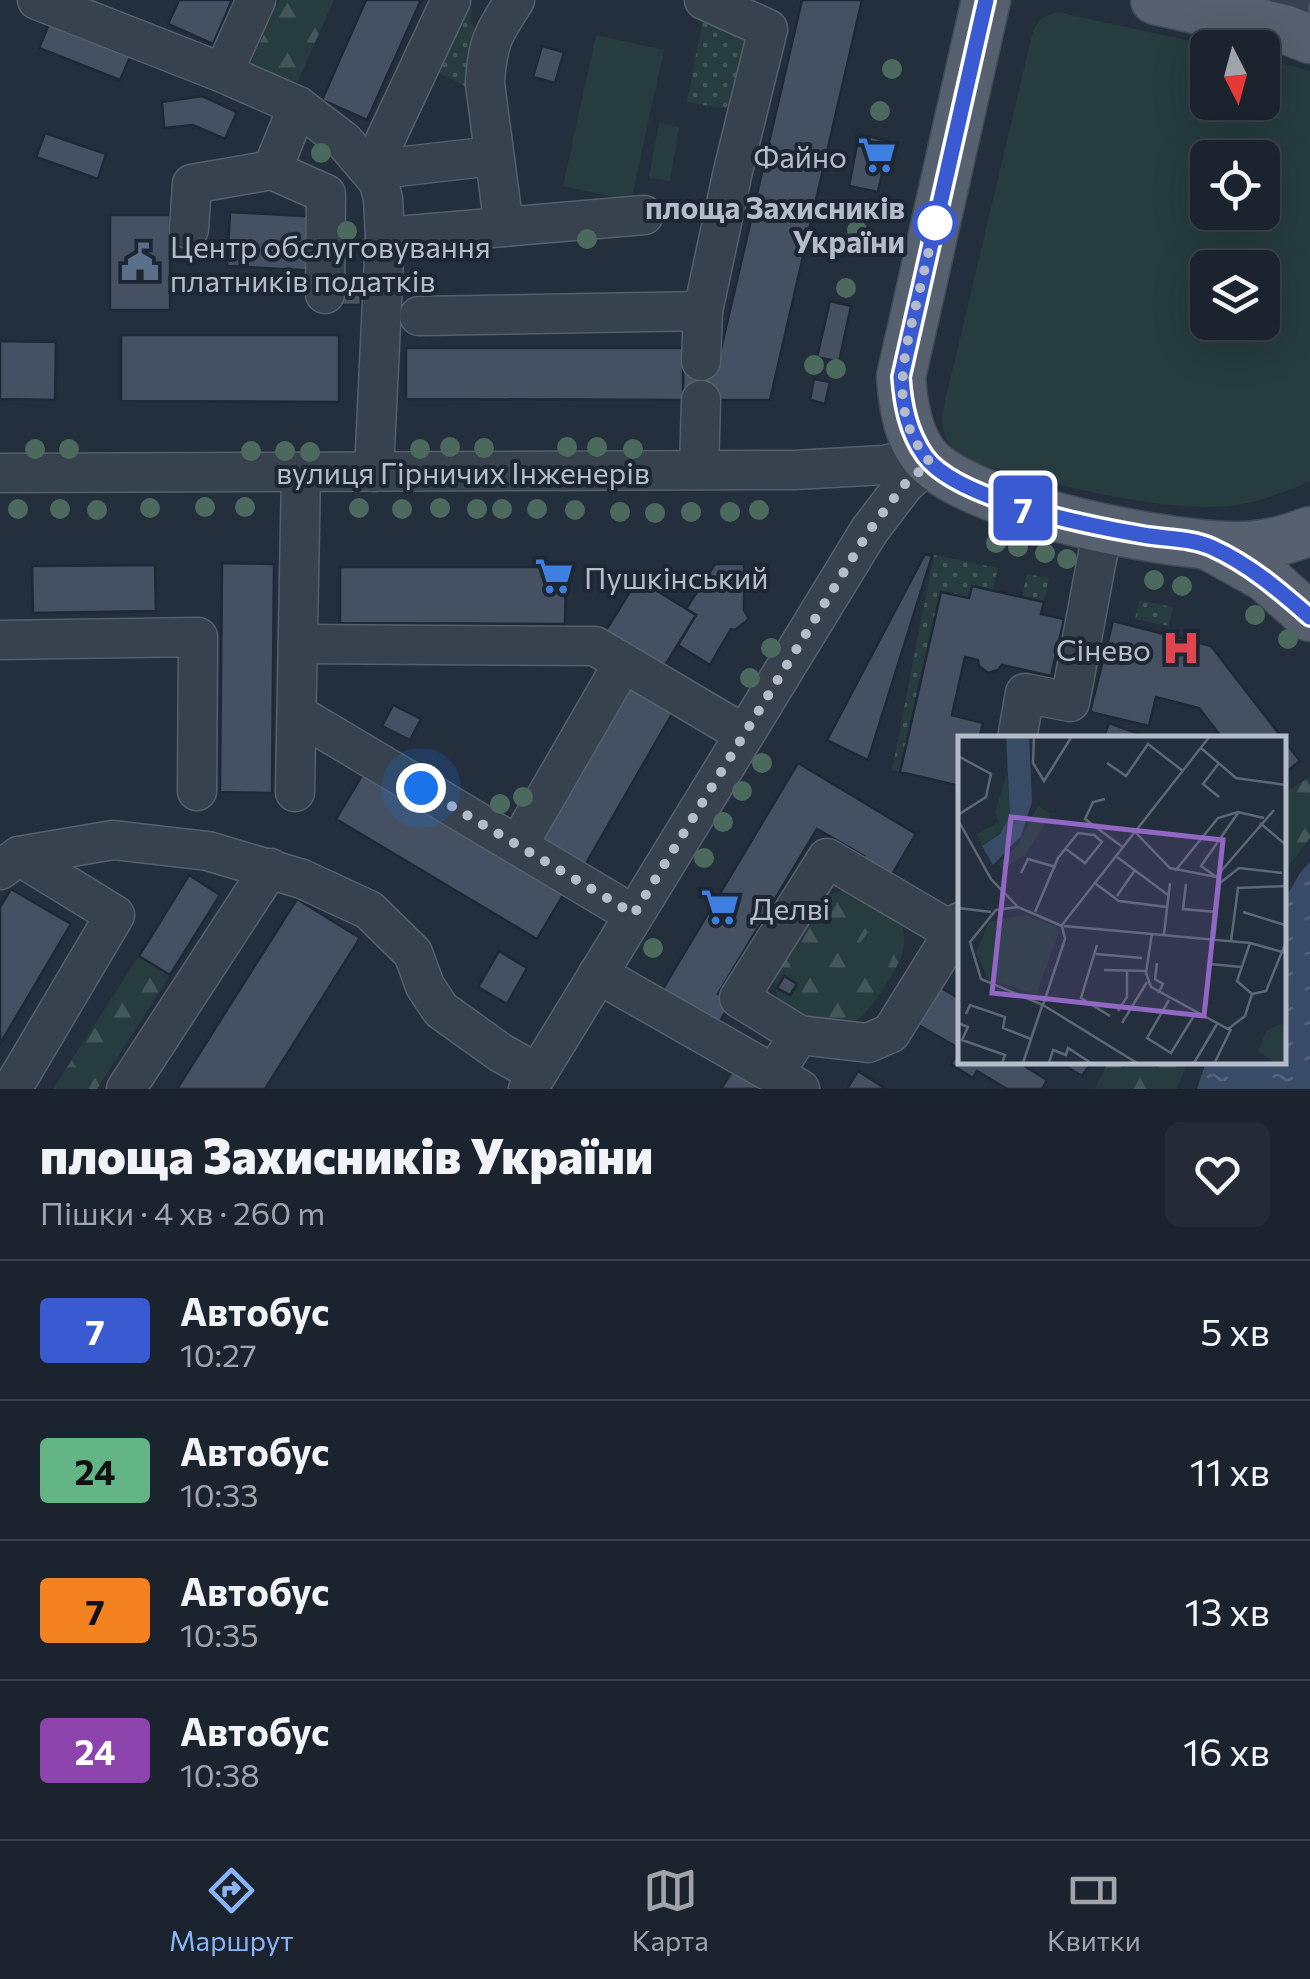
<!DOCTYPE html>
<html lang="uk">
<meta charset="utf-8">
<style>
:root{--surface:#1b232e;--page:#242b36;--text:#f1f3f6;--muted:#a0a4aa;--line:#39404a;--accent:#8ab4f8}
body{margin:0;font-family:Commissioner,sans-serif;background:var(--page);color:var(--text);height:100vh;display:flex;flex-direction:column;font-size:38px;white-space:nowrap}
*{box-sizing:border-box;margin:0}
p{font-size:32px;color:var(--muted)}
.icon{flex:none;width:55px;height:55px;fill:none;stroke:currentColor;stroke-width:2;stroke-linecap:round;stroke-linejoin:round}
.map{position:relative;height:1089px;overflow:hidden}
.details{display:flex;flex-direction:column;background:var(--surface);flex:1}
.details>*{flex:none}
.badge{padding:0 20px;border-radius:8px;font-size:35px;line-height:65px}
.needle{width:65px;rotate:174deg}
.controls{position:absolute;left:1190px;top:30px;display:grid;gap:20px}
.controls a{display:grid;place-items:center;width:90px;height:90px;border-radius:15px;background:var(--surface);box-shadow:0 10px 40px #0002,0 0 0 2px var(--line);font-size:50px}
.you{position:absolute;width:50px;height:50px;margin:-25px;border:8px solid #fff;border-radius:50%;background:#1a73e8;box-shadow:0 0 0 15px #1a73e833}
.map>.badge{position:absolute;translate:-50% -50%;box-shadow:0 0 0 5px #fff}
.round{display:grid;place-items:center;flex:none;width:105px;height:105px;border-radius:15px;background:var(--page)}
.head{display:flex;align-items:center;justify-content:space-between;height:170px;padding:0 40px}
h1{font-size:48px;font-weight:800;line-height:75px}
ul{padding:0;list-style:none}
li{display:flex;align-items:center;gap:30px;height:140px;padding:0 40px;border-top:2px solid var(--line)}
li div{flex:1}
li b{display:block;font-size:38px}
li em{font-style:normal}
li .badge{min-width:110px;font-weight:700;text-align:center}
.tabs{display:flex;justify-content:space-around;align-items:center;height:140px;border-top:2px solid var(--line);background:var(--surface);font-size:28px;color:var(--muted)}
.tabs a{display:grid;justify-items:center;gap:5px}
.tabs .active{color:var(--accent)}
.map>svg:first-child{display:block}
.grass{fill:url(#grass-dots)}
.forest{fill:url(#forest-firs)}
.park{fill:#263c3f;fill-rule:evenodd}
.water{fill:url(#water-ripples)}
.building{fill:#455162;stroke:#1f2835;stroke-width:2.5}
.lines{fill:none;stroke-linecap:round;stroke-linejoin:round}
.minor-casing{stroke:#565f6c;stroke-width:41}
.major-casing{stroke:#414a57;stroke-width:51}
.minor{stroke:#38414e;stroke-width:38}
.major{stroke:#56606e;stroke-width:48}
.tree{fill:#4b6a5d}
.line-casing{stroke:#fff;stroke-width:22}
.line{stroke:#3a5ad2;stroke-width:15}
.walk{stroke:#b4bcc9;stroke-width:10;stroke-dasharray:0 18}
.stop-dot{fill:#fff;stroke:#3a5ad2;stroke-width:5}
.labels{text-anchor:middle;dominant-baseline:central;stroke-width:8;stroke-linejoin:round;paint-order:stroke}
.poi-label{font-size:30px;fill:#b4bcc9;stroke:#1d2633;text-anchor:start}
.stop-label{font-size:30px;font-weight:bold;fill:#b4bcc9;stroke:#1d2633;text-anchor:end}
.street-label{font-size:30px;fill:#b4bcc9;stroke:#1d2633}
.inset-road{fill:none;stroke:#5e6776;stroke-width:2.5}
.view{fill:#9266c3;fill-opacity:0.15;stroke:#9266c3;stroke-width:5}
.inset-edge{fill:none;stroke:#b4bcc9;stroke-width:5}
</style>
<div class="map">
<svg width="1310" height="1089" viewBox="0 0 1310 1089">
<defs>
<pattern id="grass-dots" width="8" height="8" patternUnits="userSpaceOnUse" patternTransform="scale(2.5)"><rect width="8" height="8" fill="#263c3f"/><path d="M2 2h.1M6 6h.1" fill="none" stroke="#435659" stroke-width="1.8" stroke-linecap="round"/></pattern>
<pattern id="forest-firs" width="22" height="20" patternUnits="userSpaceOnUse" patternTransform="scale(2.5)"><rect width="22" height="20" fill="#263c3f"/><path d="M5 1l3.5 6h-7zM16 11l3.5 6h-7z" fill="#435659"/></pattern>
<pattern id="water-ripples" width="26" height="14" patternUnits="userSpaceOnUse" patternTransform="scale(2.5)"><rect width="26" height="14" fill="#394c67"/><path d="M2 4q2-2 4 0t4 0M15 11q2-2 4 0t4 0" fill="none" stroke="#53647b"/></pattern>
</defs>
<rect width="100%" height="100%" fill="#242f3e"/>
<g class="grass">
<path d="M457,0H472L471,20L476,34L474,91L426,66Z"/>
<path d="M704,12L752,34L738,111L687,102Z"/>
<path d="M934,555L998,568L993,590L973,586L969,598L941,592L900,772L892,770Z"/>
<path d="M1027,574L1049,578L1044,602L1022,597Z"/>
<path d="M1139,600L1173,607L1169,626L1135,619Z"/>
</g>
<g class="forest">
<path d="M279,0H334L297,83L251,63Z"/>
<path d="M1310,777V838L1283,873V794Z"/>
<path d="M847,889L897,914C902,925 905,935 904,946C902,964 874,1005 861,1017C852,1025 842,1028 831,1031L781,1006C776,993 772,979 776,966C780,954 815,905 824,898C831,893 839,892 847,889Z"/>
<path d="M139,956L170,975L97,1089H53Z"/>
<path d="M1108,1062H1187L1177,1089H1095Z"/>
</g>
<g class="park">
<path d="M1057,12L1218,47L1208,48V102H1262L1263,58L1310,71V481C1280,495 1247,506 1214,507C1134,508 1042,480 965,460C948,446 939,432 943,410L1032,35C1037,21 1042,16 1057,12ZM1208,158H1262V212H1208ZM1208,268H1262V322H1208Z"/>
<path d="M596,35L664,50L631,201L563,186Z"/>
<path d="M659,123L679,127L670,181L649,178Z"/>
<path d="M884,909C904,930 897,954 883,975L863,963L866,956L861,942Z"/>
</g>
<path class="water" d="M1310,862V1089H1197L1206,1062H1282L1283,902L1300,873Z"/>
<g class="building">
<path d="M179,0H232L213,44L168,24Z"/>
<path d="M366,0H421L367,120L322,100Z"/>
<path d="M802,0H862L770,400H683V361L718,362Z"/>
<path d="M50,22L131,55L120,80L39,48Z"/>
<path d="M542,46L564,52L555,83L533,77Z"/>
<path d="M202,96L237,112L225,139L193,125L164,128L162,102Z"/>
<path d="M45,133L106,154L98,179L36,157Z"/>
<path d="M859,134L889,141L878,192L849,186Z"/>
<path d="M869,199L878,200L874,216L866,213Z"/>
<path d="M230,212L322,217L319,271L227,266Z"/>
<rect x="110" y="215" width="60" height="95"/>
<path d="M360,279L361,305H337L336,280Z"/>
<path d="M830,301L851,306L839,362L817,357Z"/>
<path d="M121,335H339V402L121,401Z"/>
<path d="M0,341L56,342L55,400L0,399Z"/>
<path d="M406,348H683V400L406,399Z"/>
<path d="M814,379L830,382L825,404L810,400Z"/>
<path d="M925,554L932,556L868,760L827,740Z"/>
<path d="M222,563L274,564L272,793L220,792Z"/>
<path d="M715,564H744V610L749,619L735,630L731,629L710,665L678,645L696,615L686,609Z"/>
<path d="M155,565L156,611L33,613L32,566Z"/>
<path d="M340,567H566L565,624L340,623Z"/>
<path d="M638,579L696,615L661,672L603,635Z"/>
<path d="M972,586L1044,602L1041,614L1064,619L1051,676L1002,665L998,670L988,673L979,666L978,660L965,657L952,715L983,723L979,739H960V786L900,772L941,592L969,598Z"/>
<path d="M1113,621L1211,646L1300,761L1282,775V739H1223L1199,708L1156,697L1149,726L1090,712Z"/>
<path d="M631,682L676,707L585,865L541,840Z"/>
<path d="M393,705L421,719L410,740L382,726Z"/>
<path d="M1109,723L1153,739H1103Z"/>
<path d="M798,763L916,834L884,888L855,870L864,856L817,829L718,994L731,1003L714,1031L658,997Z"/>
<path d="M364,772L565,892L537,939L336,819Z"/>
<path d="M189,875L220,895L170,975L139,956Z"/>
<path d="M11,889L71,924L0,1044V907Z"/>
<path d="M297,899L360,938L265,1089H177Z"/>
<path d="M499,951L527,968L507,1004L478,987Z"/>
<path d="M784,976L797,984L790,995L777,988Z"/>
<path d="M931,982L960,999V1062H1030L1026,1067L1047,1080L1042,1089H1007L977,1071L973,1078L951,1064L960,1049L908,1019Z"/>
<path d="M1059,1062H1092L1082,1076Z"/>
<path d="M735,1067L773,1089H721Z"/>
<path d="M858,1071L886,1089H847Z"/>
</g>
<g class="lines">
<g class="minor-casing">
<g id="minor">
<path d="M37,0L223,73L298,106L344,141L379,182L383,199L385,237L374,472"/>
<path d="M1284,29L1291,0"/>
<path d="M223,73L256,0"/>
<path d="M298,106L272,170L326,194L325,294"/>
<path d="M371,170L451,0"/>
<path d="M371,170L493,156"/>
<path d="M504,227L485,84C487,43 493,34 515,0"/>
<path d="M189,229L192,184L272,170"/>
<path d="M385,237L644,215"/>
<path d="M419,316L703,311"/>
<path d="M701,361L703,311L733,171L768,29L704,0"/>
<path d="M699,470L701,400"/>
<path d="M0,473L794,470L884,465L925,456"/>
<path d="M0,640L198,637L197,791"/>
<path d="M298,644L595,646L744,734"/>
<path d="M297,714L634,915"/>
<path d="M1017,739L1025,693L1070,702L1103,527"/>
<path d="M295,792L301,472"/>
<path d="M518,845L614,679"/>
<path d="M0,870L19,856L113,840L208,851L302,879L369,910L413,953L425,986L441,1010L501,1053L537,1073"/>
<path d="M598,974L800,1089"/>
<path d="M799,1035L868,1043L891,1033L960,922"/>
<path d="M774,1074L799,1035L739,998L827,858L953,932"/>
<path d="M12,1089L115,915L19,856"/>
<path d="M126,1089L270,868"/>
<path d="M528,1089L869,531L904,485L930,461"/>
</g>
</g>
<g class="major-casing">
<g id="major">
<path d="M986,0L901,377C903,405 908,441 930,462C981,510 1173,548 1243,546C1267,545 1288,540 1310,531"/>
<path d="M1155,0L1284,29L1310,39"/>
<path d="M1211,547L1265,577L1310,617"/>
</g>
</g>
<use href="#minor" class="minor"/>
<use href="#major" class="major"/>
</g>
<g class="tree">
<circle cx="892" cy="69" r="10"/>
<circle cx="880" cy="111" r="10"/>
<circle cx="321" cy="153" r="10"/>
<circle cx="857" cy="230" r="10"/>
<circle cx="347" cy="231" r="10"/>
<circle cx="587" cy="239" r="10"/>
<circle cx="846" cy="288" r="10"/>
<circle cx="814" cy="365" r="10"/>
<circle cx="836" cy="369" r="10"/>
<circle cx="450" cy="447" r="10"/>
<circle cx="567" cy="447" r="10"/>
<circle cx="597" cy="447" r="10"/>
<circle cx="484" cy="448" r="10"/>
<circle cx="35" cy="449" r="10"/>
<circle cx="69" cy="449" r="10"/>
<circle cx="420" cy="449" r="10"/>
<circle cx="633" cy="449" r="10"/>
<circle cx="251" cy="451" r="10"/>
<circle cx="285" cy="451" r="10"/>
<circle cx="310" cy="452" r="10"/>
<circle cx="205" cy="507" r="10"/>
<circle cx="245" cy="507" r="10"/>
<circle cx="150" cy="508" r="10"/>
<circle cx="359" cy="508" r="10"/>
<circle cx="440" cy="508" r="10"/>
<circle cx="18" cy="509" r="10"/>
<circle cx="60" cy="509" r="10"/>
<circle cx="402" cy="509" r="10"/>
<circle cx="477" cy="509" r="10"/>
<circle cx="502" cy="509" r="10"/>
<circle cx="537" cy="509" r="10"/>
<circle cx="97" cy="510" r="10"/>
<circle cx="575" cy="510" r="10"/>
<circle cx="759" cy="510" r="10"/>
<circle cx="620" cy="512" r="10"/>
<circle cx="691" cy="512" r="10"/>
<circle cx="730" cy="512" r="10"/>
<circle cx="655" cy="513" r="10"/>
<circle cx="996" cy="543" r="10"/>
<circle cx="1018" cy="547" r="10"/>
<circle cx="1045" cy="553" r="10"/>
<circle cx="1067" cy="559" r="10"/>
<circle cx="1154" cy="580" r="10"/>
<circle cx="1182" cy="586" r="10"/>
<circle cx="1255" cy="615" r="10"/>
<circle cx="1288" cy="639" r="10"/>
<circle cx="771" cy="648" r="10"/>
<circle cx="750" cy="678" r="10"/>
<circle cx="762" cy="763" r="10"/>
<circle cx="742" cy="791" r="10"/>
<circle cx="523" cy="797" r="10"/>
<circle cx="500" cy="804" r="10"/>
<circle cx="723" cy="822" r="10"/>
<circle cx="704" cy="858" r="10"/>
<circle cx="653" cy="948" r="10"/>
</g>
<g class="lines">
<g class="line-casing">
<path id="line" d="M986,0L901,377C903,405 908,432 925,456C957,500 1090,526 1143,535C1165,539 1191,538 1211,547C1249,564 1279,590 1310,617"/>
</g>
<use href="#line" class="line"/>
<path class="walk" d="M421,788L634,914L869,531L904,485L930,462C888,414 903,360 916,305C923,277 929,249 936,221L935,223"/>
</g>
<defs>
<g id="supermarket-bare" transform="scale(3)"><path d="M-6-5.5h2.5l.6 2H6L4.5 2H-2.5L-4.4-4H-6ZM-1.5 3.2a1.3 1.3 0 1 0 .1 0ZM3 3.2a1.3 1.3 0 1 0 .1 0Z" fill="#3f7fe0" stroke="#1d2633" stroke-width="2.5" paint-order="stroke"/></g>
<g id="civic-bare" transform="scale(3)"><path d="M-.6-6.5H3V-4.5H.6V-3L4-1V1h2V6H-6V1h2V-1L-.6-3ZM-1.2 2.5V6h2.4V2.5Z" fill="#5c6f8a" stroke="#1d2633" stroke-width="2.5" paint-order="stroke"/></g>
<g id="hospital-bare" transform="scale(3)"><path d="M-5-5h3v3.5h4V-5h3V5h-3V1.5h-4V5h-3Z" fill="#e0444e" stroke="#1d2633" stroke-width="2.5" paint-order="stroke"/></g>
</defs>
<g fill-rule="evenodd">
<use href="#supermarket-bare" x="877" y="155"/>
<use href="#civic-bare" x="140" y="262"/>
<use href="#supermarket-bare" x="554" y="576"/>
<use href="#hospital-bare" x="1181" y="648"/>
<use href="#supermarket-bare" x="720" y="907"/>
</g>
<circle class="stop-dot" cx="935" cy="223" r="20"/>
<g class="labels">
<g class="poi-label">
<text x="847" y="155" text-anchor="end">Файно</text>
<text x="170" y="245">Центр обслуговування<tspan x="170" dy="34">платників податків</tspan></text>
<text x="584" y="576">Пушкінський</text>
<text x="1151" y="648" text-anchor="end">Сінево</text>
<text x="750" y="907">Делві</text>
</g>
<g class="stop-label">
<text x="905" y="206">площа Захисників<tspan x="905" dy="34">України</tspan></text>
</g>
<g class="street-label">
<text x="463" y="471">вулиця Гірничих Інженерів</text>
</g>
</g>
<g transform="translate(958 736)">
<rect width="328" height="328" fill="#242f3e"/>
<path d="M49,37L52,79L44,95L24,110L19,98L41,86L37,76ZM80,70L93,78L67,119L44,134L40,128L60,109ZM327,287V327H317L300,315L309,294Z" fill="#263c3f"/>
<path d="M67,179L100,191L101,197L78,259L30,243L18,217L31,186Z" fill="#263c3f"/>
<path d="M48,0H71L74,66L63,100L35,129L24,110L42,98L52,79Z" fill="#394c67"/>
<path class="inset-road" d="M76,0L75,27L86,45L114,0M243,12L278,42L328,49M0,20L33,38L28,61L0,79M149,27L168,40L190,8L225,35M261,61L245,48L261,27M147,63L135,66L127,83L166,112M0,84L33,143L59,170M302,87L328,109M178,97L212,132L258,141L316,74M108,113L127,127L144,106L135,98M159,121L210,159M217,135L260,82L280,76L306,82M63,137L70,123L98,131M257,140L243,130L280,77M138,148L161,165L209,171M228,148L225,173L259,176M159,160L177,134M0,172L33,176M77,176L100,122L120,97L135,99M285,176L327,189M104,189L252,0M106,190L292,207L328,217M194,197L188,237L193,251L270,293L287,280L294,258L279,245L292,207M206,198L212,147M256,203L262,147L281,132L324,137M273,205L280,152L328,150M139,209L123,262L152,280M138,218L184,222M199,227L197,243L205,248L200,257M252,228L283,231M146,234L188,235M294,258L308,255L328,206M211,264L189,302L213,317L237,278M85,269L107,203L104,190L60,171L38,174L12,206L23,243L85,269L179,327M160,275L169,261V234M8,278L12,269L47,281L45,292L73,303M0,287L10,291L4,304L47,319L44,327M164,287L189,246M257,326L273,293M65,327L84,270M91,327L95,314L108,319L110,312L133,327M236,327L259,288"/>
<path class="view" d="M53,81L265,104L246,280L34,257Z"/>
<rect width="328" height="328" class="inset-edge"/>
</g>
</svg>
<div class="controls">
<a><svg class="needle" viewBox="-14 -14 28 28"><path d="M0-13l5 13h-10z" fill="#e53935"/><path d="M0 13l5-13h-10z" fill="#a0a4aa"/></svg></a>
<a><svg class="icon" aria-label="locate" viewBox="0 0 24 24"><circle cx="12" cy="12" r="6"/><path d="M12 2v4M12 18v4M2 12h4M18 12h4"/></svg></a>
<a><svg class="icon" aria-label="layers" viewBox="0 0 24 24"><path d="M12 4l9 5-9 5-9-5zM3 14l9 5 9-5"/></svg></a>
</div>
<div class="you" style="left:421px;top:788px"></div>
<b class="badge" style="left:1023px;top:508px;background:#3a5ad2;color:#fff">7</b>
</div>
<section class="details">
<div class="head"><div><h1>площа Захисників України</h1><p>Пішки · 4 хв · 260 m</p></div><a class="round"><svg class="icon" aria-label="heart" viewBox="0 0 24 24"><path d="M12 20l-8-8c-3-5 5-10 8-4 3-6 11-1 8 4z"/></svg></a></div>
<ul>
<li><span class="badge" style="background:#3a5ad2;color:#fff">7</span><div><b>Автобус</b><p>10:27</p></div><em>5 хв</em></li>
<li><span class="badge" style="background:#64b586;color:#111">24</span><div><b>Автобус</b><p>10:33</p></div><em>11 хв</em></li>
<li><span class="badge" style="background:#f58220;color:#111">7</span><div><b>Автобус</b><p>10:35</p></div><em>13 хв</em></li>
<li><span class="badge" style="background:#8e44ad;color:#fff">24</span><div><b>Автобус</b><p>10:38</p></div><em>16 хв</em></li>
</ul>
</section>
<nav class="tabs">
<a class="active"><svg class="icon" aria-label="directions" viewBox="0 0 24 24"><path d="M12 3l9 9-9 9-9-9zM9 14v-3h6M13 9l2 2-2 2"/></svg>Маршрут</a>
<a><svg class="icon" aria-label="map" viewBox="0 0 24 24"><path d="M3 6l6-2 6 2 6-2v14l-6 2-6-2-6 2zM9 4v14M15 6v14"/></svg>Карта</a>
<a><svg class="icon" aria-label="tickets" viewBox="0 0 24 24"><path d="M3 7h18v10H3zM15 7v10"/></svg>Квитки</a>
</nav>
